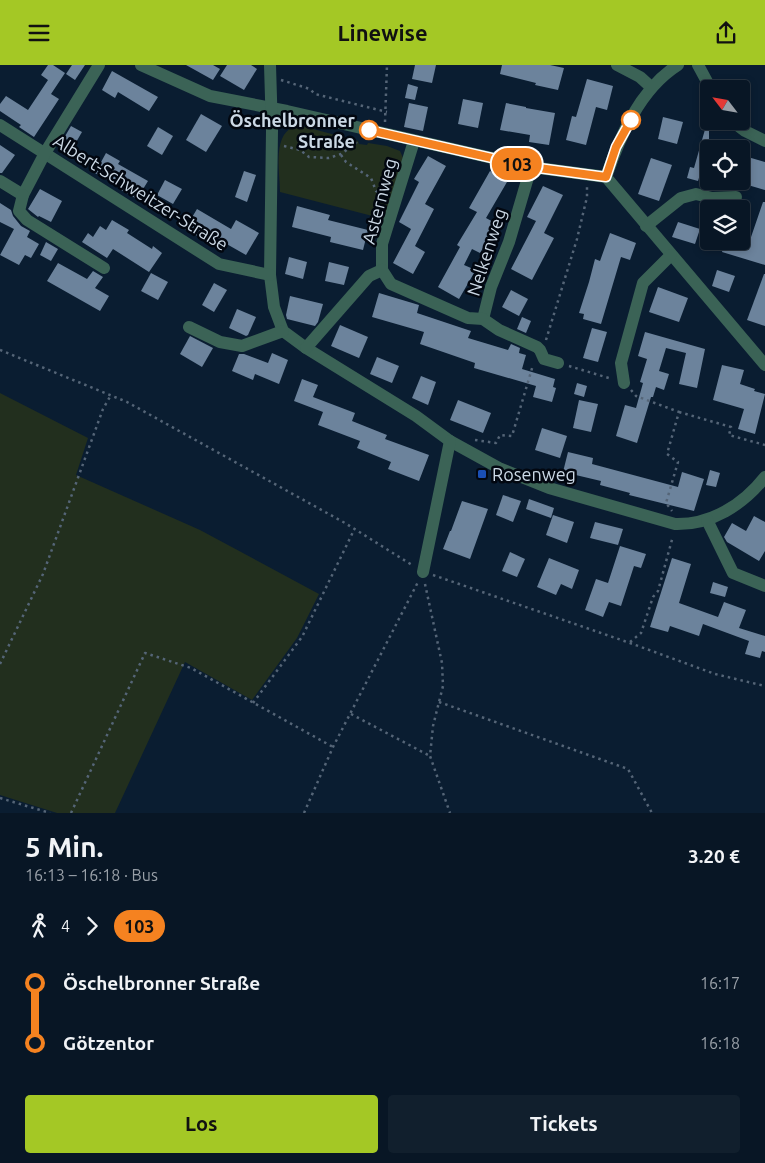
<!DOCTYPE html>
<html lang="de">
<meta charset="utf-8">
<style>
:root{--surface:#081625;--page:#111f2d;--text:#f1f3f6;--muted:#989fa7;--line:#293542;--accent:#a4c825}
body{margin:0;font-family:Ubuntu,sans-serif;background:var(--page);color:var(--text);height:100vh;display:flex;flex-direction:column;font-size:19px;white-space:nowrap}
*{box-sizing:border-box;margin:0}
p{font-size:16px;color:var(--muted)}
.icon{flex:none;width:28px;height:28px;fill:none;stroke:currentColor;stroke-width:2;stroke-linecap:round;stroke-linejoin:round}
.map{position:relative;height:748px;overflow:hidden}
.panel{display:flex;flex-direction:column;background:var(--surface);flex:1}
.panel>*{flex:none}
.badge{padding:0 10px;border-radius:16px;font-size:18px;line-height:32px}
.needle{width:32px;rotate:301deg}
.buttons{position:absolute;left:700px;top:15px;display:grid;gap:10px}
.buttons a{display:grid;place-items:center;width:50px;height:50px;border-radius:5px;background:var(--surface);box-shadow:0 2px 8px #0003,0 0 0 1px var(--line);font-size:25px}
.map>.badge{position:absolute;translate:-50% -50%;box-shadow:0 0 0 2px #fff}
.legs{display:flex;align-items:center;gap:8px;height:55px;padding:0 25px;font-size:16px}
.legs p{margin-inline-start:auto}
.overview{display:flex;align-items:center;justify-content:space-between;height:85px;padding:0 25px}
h1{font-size:28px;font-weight:700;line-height:38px}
.button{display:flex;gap:10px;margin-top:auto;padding:10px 25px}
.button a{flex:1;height:58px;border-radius:5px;background:var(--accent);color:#111;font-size:20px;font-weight:700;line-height:58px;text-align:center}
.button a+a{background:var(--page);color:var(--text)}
ul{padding:0 25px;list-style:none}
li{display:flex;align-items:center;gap:18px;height:60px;font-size:19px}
li i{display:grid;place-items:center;width:8px;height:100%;margin:0 6px;background:currentColor}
li i::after{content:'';width:12px;height:12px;margin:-6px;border:4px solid;border-radius:50%;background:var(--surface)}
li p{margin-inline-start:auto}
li:first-child i{background:linear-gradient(#0000 50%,currentColor 0)}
li:last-child i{background:linear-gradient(currentColor 50%,#0000 0)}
header{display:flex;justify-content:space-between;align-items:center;height:65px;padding:0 25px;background:var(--accent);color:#111;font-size:22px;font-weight:700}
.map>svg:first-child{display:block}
.green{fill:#222f1e}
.building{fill:#6c839c}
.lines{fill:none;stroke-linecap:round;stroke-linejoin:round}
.path{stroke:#556577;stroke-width:2.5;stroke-dasharray:2.5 4;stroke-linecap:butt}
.minor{stroke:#3b6356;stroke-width:12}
.line-1-casing{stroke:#fff;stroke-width:11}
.line-1{stroke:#f58220;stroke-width:8}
.stop-1-dot{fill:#fff;stroke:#f58220;stroke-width:2.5}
.transit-dot{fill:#1a4fb4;stroke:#020710;stroke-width:2}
.labels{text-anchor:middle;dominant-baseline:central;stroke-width:5;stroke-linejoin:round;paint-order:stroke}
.stop-label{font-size:18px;font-weight:bold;fill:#cbd8e5;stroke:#020710;text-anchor:end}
.street-label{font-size:18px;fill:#cbd8e5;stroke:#020710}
.poi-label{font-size:18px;fill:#cbd8e5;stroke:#020710;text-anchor:start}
</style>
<header><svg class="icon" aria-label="menu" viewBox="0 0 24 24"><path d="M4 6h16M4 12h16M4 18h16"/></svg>Linewise<svg class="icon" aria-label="share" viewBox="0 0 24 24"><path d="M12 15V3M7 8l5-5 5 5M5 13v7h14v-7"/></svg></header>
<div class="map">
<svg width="765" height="748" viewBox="0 0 765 748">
<rect width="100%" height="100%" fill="#0a1d31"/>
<g class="green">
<path d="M298,60L358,76L359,79L367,80L368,78L387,81L400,86L403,93L384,154L280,127C280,105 271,67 298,60Z"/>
<path d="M0,328L88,373L76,410L200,465L319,529L297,573L252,635L185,597L115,748H57L0,730Z"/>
</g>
<g class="building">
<path d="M48,0H53L65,8L51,29L59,34L34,72L19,62L21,60L0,46V39L6,31L28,45L48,15L41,10Z"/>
<path d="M72,0H85L75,15L66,9Z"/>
<path d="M186,0H213L220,4L213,15Z"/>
<path d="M227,0H251L257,4L244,25L220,11Z"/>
<path d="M415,0H436L432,18L412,14Z"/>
<path d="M502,0H550L564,3L558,25L535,20L536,18L500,9Z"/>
<path d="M112,6L158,32L149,46L118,27L115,33L102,25Z"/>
<path d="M587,14L613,21L607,45L596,42L586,80L566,75L572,51L576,52Z"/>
<path d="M408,19L418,22L415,35L405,33Z"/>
<path d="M463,34L483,38L478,63L458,59Z"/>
<path d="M409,38L428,42L423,66L404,62Z"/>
<path d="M506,38L526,42V43L555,48L549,80L529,77L530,70L500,65Z"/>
<path d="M201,49L222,61L206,87L186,75Z"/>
<path d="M663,52L683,57L677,79L658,74Z"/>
<path d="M71,61L82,67L75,79L64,73Z"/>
<path d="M706,61L709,62V108L701,106L698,116L687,113L690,102L694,103Z"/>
<path d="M158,62L173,71L162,90L147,81Z"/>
<path d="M0,80L15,90L2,108H0Z"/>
<path d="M106,88L120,96L118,99L148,116L137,134L121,125L123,123L95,108Z"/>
<path d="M741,90L765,97V125L741,118Z"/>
<path d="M428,91L446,101L425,139L434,144L415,181L425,187L413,209L393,198L411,164L399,157L419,117L414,114Z"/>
<path d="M651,93L672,100L659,136L638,129Z"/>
<path d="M244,106L256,110L247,137L235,132Z"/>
<path d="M490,106L507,117L486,153L497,159L480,188L472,184L464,200L471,203L470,205L474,208L459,234L438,222L460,182L457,180L477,147L469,143Z"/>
<path d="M165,115L182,124L173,139L157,130Z"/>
<path d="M543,121L563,130L544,168L554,173L532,215L511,204L536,156L527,152Z"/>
<path d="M40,124L62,136L51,157L39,151L38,152L28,144Z"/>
<path d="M763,137H765V200L722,187L725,176H741V172L750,175Z"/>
<path d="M0,138L11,145L13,151L21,161L30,166L27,172L39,179L31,193L25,190L19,200L0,190L14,164L0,157Z"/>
<path d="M297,141L330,150L328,155L368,165L363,185L330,177L331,172L292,162Z"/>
<path d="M197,144L231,164L236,155L259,168L246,190L209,169L206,176L185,164Z"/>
<path d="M112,155L129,165L127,168L152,184L153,181L162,188L149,207L113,184L107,193L82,177L88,168L93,172L100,161L106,165Z"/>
<path d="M678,157L700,164L695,179L672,172Z"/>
<path d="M610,168L636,178L630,195L621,192L601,259L583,254L584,249L579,248L589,217L595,194L600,196Z"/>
<path d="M46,177L58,184L51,196L40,190Z"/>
<path d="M289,192L307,197L303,214L285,209Z"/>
<path d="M329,197L349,202L344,220L325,216Z"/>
<path d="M58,198L87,214L93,206L103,212L95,223L109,231L100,246L47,216Z"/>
<path d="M717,205L735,211L729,227L712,221Z"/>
<path d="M151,208L168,217L158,235L141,226Z"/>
<path d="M764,209H765V261L747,255Z"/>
<path d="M214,218L227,225L214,247L202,240Z"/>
<path d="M658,222L688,233L679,257L649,247Z"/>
<path d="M511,225L528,234L519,251L502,242Z"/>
<path d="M379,228L419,240L417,248L471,266L468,273L508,285L511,279L520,283L519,288L526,290L522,304L555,314L553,322L556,323L552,337L533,332L536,321L474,303L475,298L420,279L424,267L372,252Z"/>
<path d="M290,231L323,239L318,257L315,261L287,254L286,250Z"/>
<path d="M237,244L256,252L248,270L246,271L229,263Z"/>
<path d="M522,252L531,256L526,268L517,264Z"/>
<path d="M340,260L368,272L359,293L331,281Z"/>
<path d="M592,263L607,267L598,297L583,293Z"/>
<path d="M645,267L705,284L697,323L679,319L686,288L666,283L659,306L669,309L664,325L656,322L653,332H651L637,378L616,371L625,340L636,343L643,318L640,317L647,294L638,291Z"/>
<path d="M190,271L213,283L202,302L180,289Z"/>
<path d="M272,288L288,295L279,319L255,309L253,315L232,306L239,289H244L268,298Z"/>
<path d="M377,292L399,301L392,318L370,309Z"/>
<path d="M722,300L744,305L740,319L755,324L754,326L765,329L755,369L738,364L744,344L713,335Z"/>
<path d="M421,311L436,317L428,340L412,333Z"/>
<path d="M302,314L318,320L313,332L355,348L352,356L387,370L385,374L429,390L419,416L388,404L391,397L357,383L360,376L318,360L323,347L294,336Z"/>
<path d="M577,318L587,321L584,332L574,329Z"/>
<path d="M458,335L491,348L483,368L450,355Z"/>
<path d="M579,335L598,339L591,367L573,363Z"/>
<path d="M542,363L567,371L560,393L535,385Z"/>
<path d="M568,387L593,393L592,399L678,422L682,407L704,414L694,446L629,430L630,428L600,420L601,416L563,407Z"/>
<path d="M710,405L720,408L716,422L706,420Z"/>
<path d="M503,430L521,436L513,457L496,450Z"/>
<path d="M529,434L554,443L551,453L526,444Z"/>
<path d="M462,436L488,444L470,494L443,484L450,466H451Z"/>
<path d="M553,450L574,457L567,478L546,470Z"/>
<path d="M754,451L765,457V486L759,496L727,477L724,472L732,458L746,466Z"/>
<path d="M595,457L623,464L618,480L590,473Z"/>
<path d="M620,481L646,489L641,503L634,501L621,541L609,537L603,552L585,545L596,514L608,518Z"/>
<path d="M510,487L525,494L517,512L502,506Z"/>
<path d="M549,493L579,505L572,524L561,519L556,530L537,522Z"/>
<path d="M672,493L691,499L679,538L718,552L724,537L746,545L739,563L765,571V587L762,586L760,593L745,589L749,576L703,559L699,571L670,561L668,567L650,562Z"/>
<path d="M713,517L728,522L725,532L710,528Z"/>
</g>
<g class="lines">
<g class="path">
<path d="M281,15L310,24L315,29L387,47"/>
<path d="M385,57L387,0"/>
<path d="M284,81L300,85L309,92L329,93L341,89L356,78L357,73"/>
<path d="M341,90L346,97L371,113L376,126L385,130"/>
<path d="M546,275L577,174L587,132V121"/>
<path d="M0,285L127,337L345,458L412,500"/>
<path d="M569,301L612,314"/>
<path d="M631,325L636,331L679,347L667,389L678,397L666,438L672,446"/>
<path d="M679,347L731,362L729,370L765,380"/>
<path d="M475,375L496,378L500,370L512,371L533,300"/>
<path d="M433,510L630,578L715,609L765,621"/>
<path d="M425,519L442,598L443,621L433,661L430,691L450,748"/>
<path d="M630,577L641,568L653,532L658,526L673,471"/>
<path d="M0,599L43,509L103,344L111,330"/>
<path d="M439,637L628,704L652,748"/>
<path d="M253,638L302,572L354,465"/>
<path d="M351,649L430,691"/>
<path d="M0,733L50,748"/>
<path d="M71,748L145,588L191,603L333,682"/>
<path d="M304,748L333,682L418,517"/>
</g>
<g class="minor">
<path d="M141,0L210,31L287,46L531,102L606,112"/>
<path d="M270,0L272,66L270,210L274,242L283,266L306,283L416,351L450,376L499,403L549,423L675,459C711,460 743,440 765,412"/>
<path d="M617,0L640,12L651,22"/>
<path d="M698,0L711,24"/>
<path d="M732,56L745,66L765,76"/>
<path d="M0,60L219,199L270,210"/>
<path d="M606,112L765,300"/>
<path d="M606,112C620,71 640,24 678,0"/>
<path d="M0,116L23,130L45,88L99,0"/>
<path d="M23,130L19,146L27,155L104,203"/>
<path d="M646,161L681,133L696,129L712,133L736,132"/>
<path d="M382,205V179L414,76"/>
<path d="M483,254L491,222L509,177L531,102"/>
<path d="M189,262L220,277L242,281L283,266"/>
<path d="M306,283L369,211L382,205L391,219L468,253L483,254L499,265L537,282L540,285L544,294L558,298"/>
<path d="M624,318L621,298L643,218L671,190"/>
<path d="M707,455L733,508L765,521"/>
<path d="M423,507L450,376"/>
</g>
</g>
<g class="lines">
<g class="line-1-casing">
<path id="line-1" d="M369,65L531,102L606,112L616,82L631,55"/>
</g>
<use href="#line-1" class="line-1"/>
</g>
<g class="stop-1-dot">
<circle cx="631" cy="55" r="9"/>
<circle cx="369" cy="65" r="9"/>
</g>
<rect class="transit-dot" x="477" y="404" width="10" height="10" rx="2.5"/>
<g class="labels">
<g class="stop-label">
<text x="355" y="55">Öschelbronner<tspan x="355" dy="21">Straße</tspan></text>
</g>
<g class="street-label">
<text transform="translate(141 127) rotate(32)">Albert-Schweitzer-Straße</text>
<text transform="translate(379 136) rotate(-75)">Asternweg</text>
<text transform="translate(486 187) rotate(-72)">Nelkenweg</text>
</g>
<g class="poi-label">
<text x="492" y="409">Rosenweg</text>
</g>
</g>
</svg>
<div class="buttons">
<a><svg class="needle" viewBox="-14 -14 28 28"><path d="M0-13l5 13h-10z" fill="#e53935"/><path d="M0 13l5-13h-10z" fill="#989fa7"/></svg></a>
<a><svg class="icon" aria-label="locate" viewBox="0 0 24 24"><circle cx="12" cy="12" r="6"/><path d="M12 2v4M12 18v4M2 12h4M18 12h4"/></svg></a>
<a><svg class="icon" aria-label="layers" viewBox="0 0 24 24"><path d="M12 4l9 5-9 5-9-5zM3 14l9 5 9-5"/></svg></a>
</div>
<b class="badge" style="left:517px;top:99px;background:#f58220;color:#111">103</b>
</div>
<section class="panel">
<div class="overview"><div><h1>5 Min.</h1><p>16:13 – 16:18 · Bus</p></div><b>3.20 €</b></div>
<div class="legs"><svg class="icon" aria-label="walk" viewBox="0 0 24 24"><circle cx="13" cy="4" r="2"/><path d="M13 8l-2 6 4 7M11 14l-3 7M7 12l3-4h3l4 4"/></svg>4<svg class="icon" aria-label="forward" viewBox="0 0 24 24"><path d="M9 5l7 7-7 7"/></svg><b class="badge" style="background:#f58220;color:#111">103</b></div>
<ul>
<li><i style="color:#f58220"></i><b>Öschelbronner Straße</b><p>16:17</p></li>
<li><i style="color:#f58220"></i><b>Götzentor</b><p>16:18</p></li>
</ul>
<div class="button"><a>Los</a><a>Tickets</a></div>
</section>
